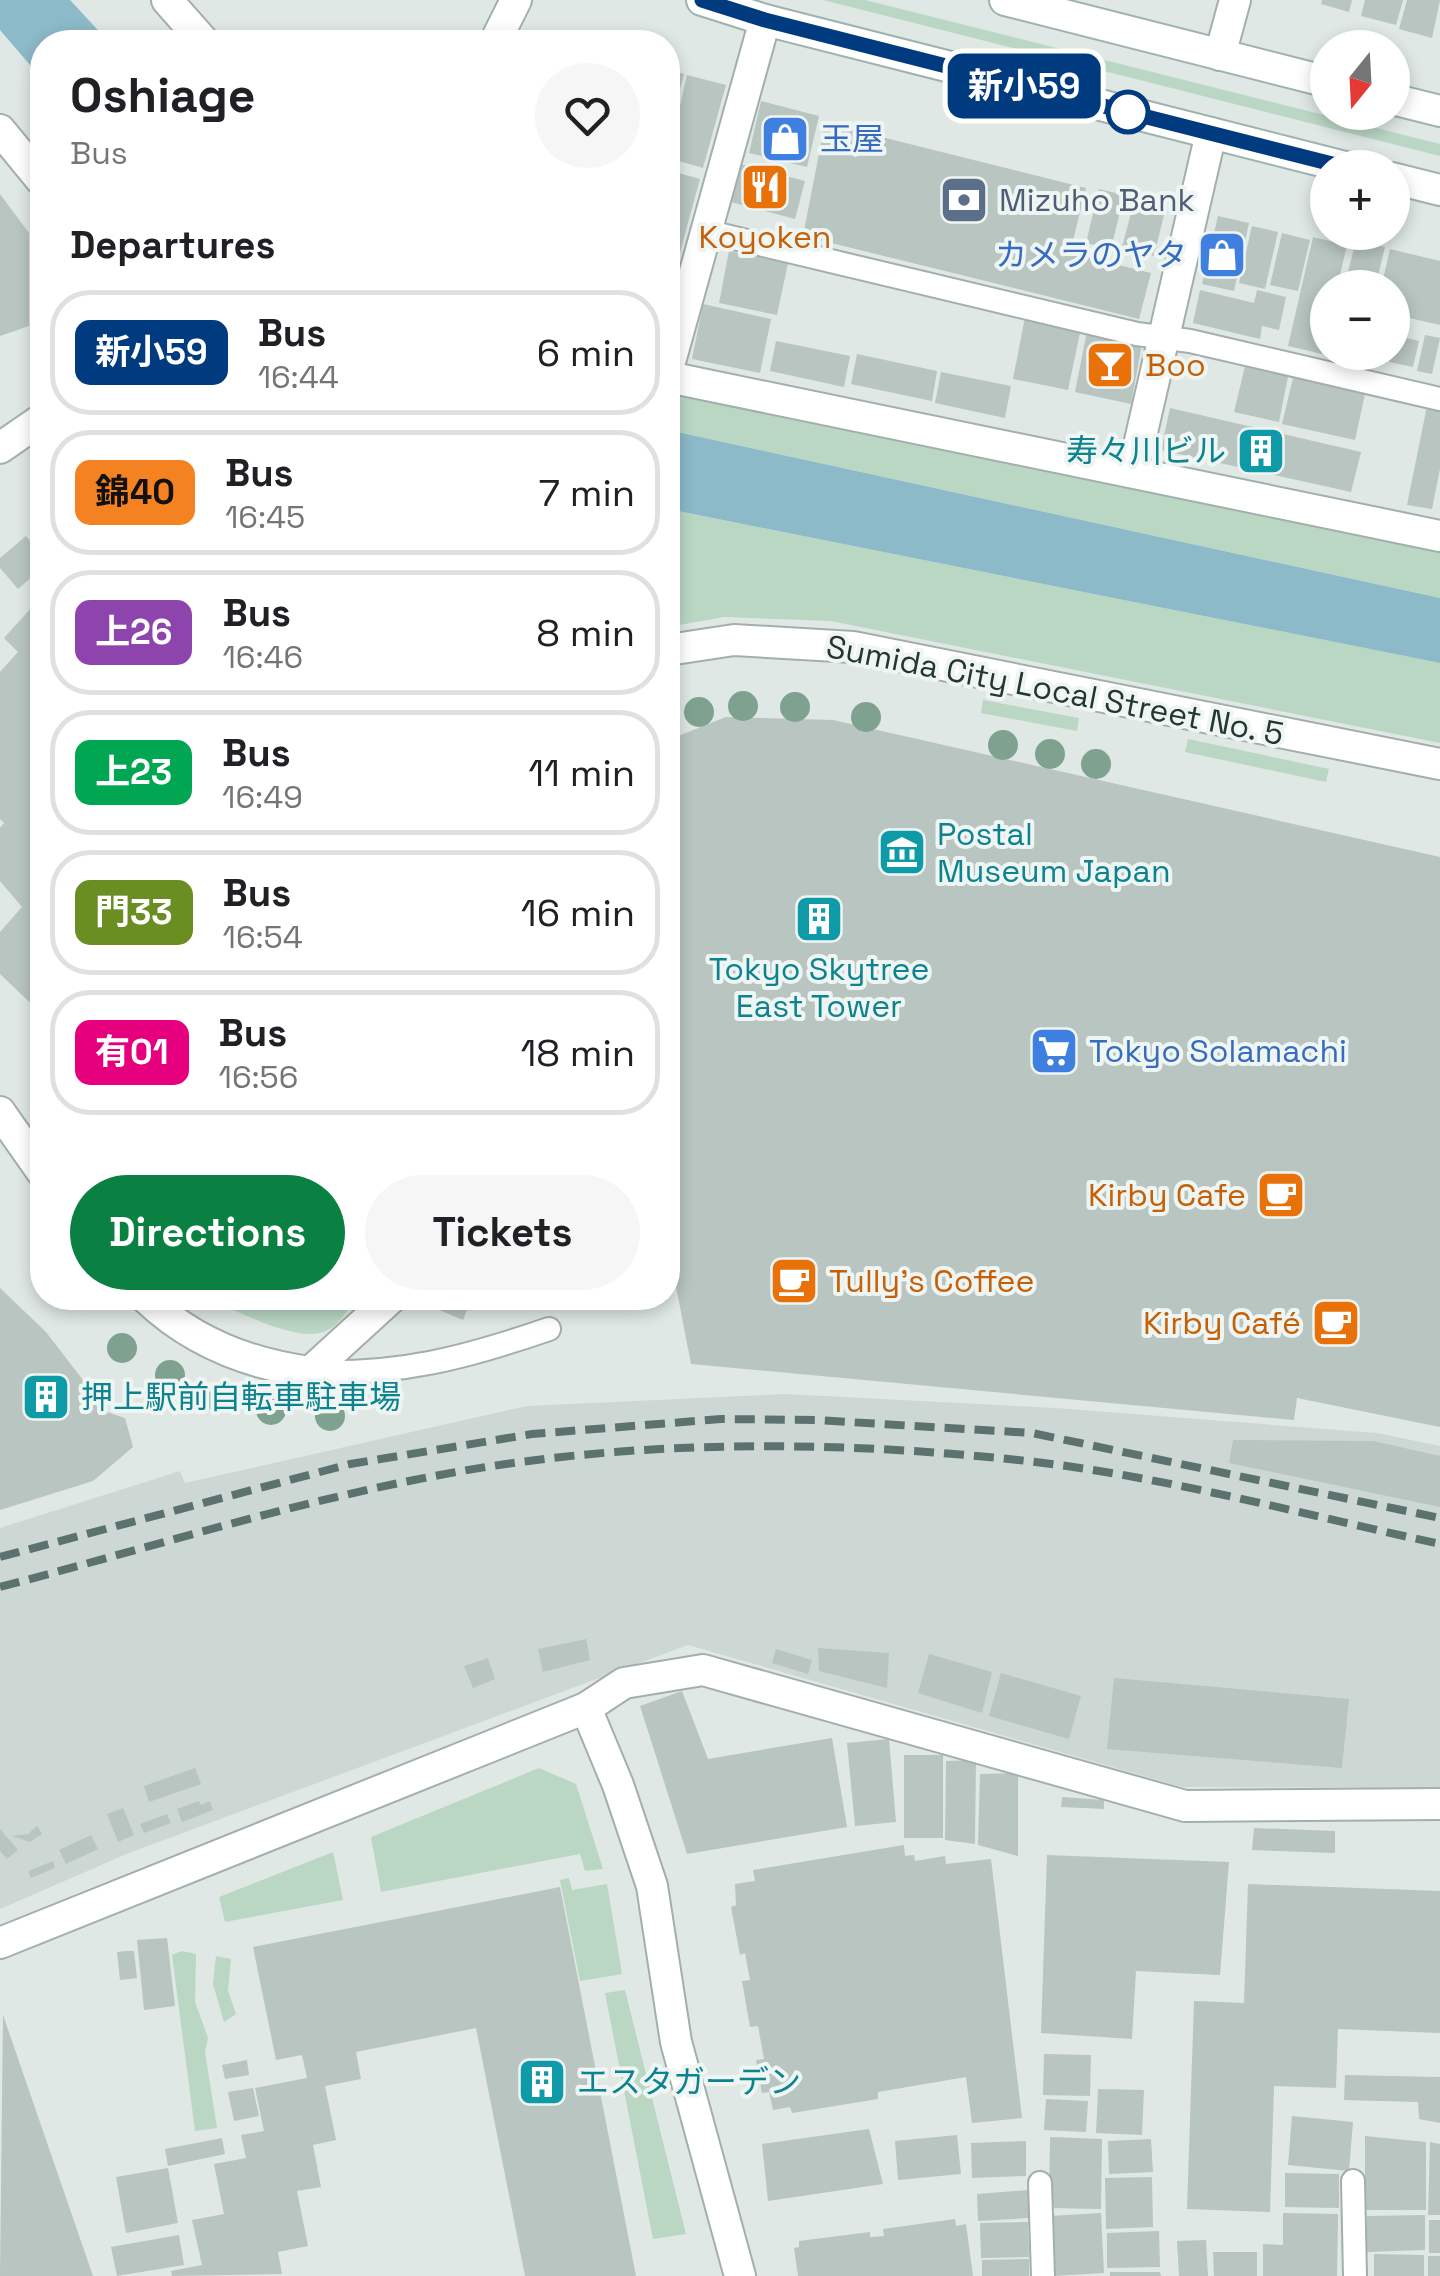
<!DOCTYPE html>
<meta charset="utf-8">
<style>
:root{--surface:#fff;--page:#f6f6f6;--text:#202124;--muted:#757577;--line:#e0e0e0;--accent:#0b8043}
body{margin:0;font-family:"Space Grotesk","Noto Sans JP",sans-serif;background:var(--page);color:var(--text);height:100vh;display:flex;flex-direction:column;font-size:38px;white-space:nowrap}
*{box-sizing:border-box;margin:0}
p{font-size:32px;color:var(--muted)}
.icon{flex:none;width:55px;height:55px;fill:none;stroke:currentColor;stroke-width:2;stroke-linecap:round;stroke-linejoin:round}
.map{position:relative;flex:1;overflow:hidden}
.side{position:absolute;left:30px;top:30px;width:650px;height:1280px;display:flex;flex-direction:column;background:var(--surface);border-radius:40px;box-shadow:0 5px 15px #0003}
.side>*{flex:none}
.badge{padding:0 20px;border-radius:15px;font-size:35px;line-height:65px}
.needle{width:65px;rotate:198deg}
.controls{position:absolute;left:1310px;top:30px;display:grid;gap:20px}
.controls a{display:grid;place-items:center;width:100px;height:100px;border-radius:50%;background:var(--surface);box-shadow:0 5px 15px #0003;font-size:50px}
.map>.badge{position:absolute;translate:-50% -50%;box-shadow:0 0 0 5px #fff}
h2{padding:0 40px;font-size:38px;line-height:90px}
.round{display:grid;place-items:center;flex:none;width:105px;height:105px;border-radius:52px;background:var(--page)}
.overview{display:flex;align-items:center;justify-content:space-between;height:170px;padding:0 40px}
h1{font-size:48px;font-weight:800;line-height:75px}
.action{display:flex;gap:20px;margin-top:auto;padding:20px 40px}
.action a{flex:1;height:115px;border-radius:60px;background:var(--accent);color:#fff;font-size:40px;font-weight:800;line-height:115px;text-align:center}
.action a+a{background:var(--page);color:var(--text)}
ul{padding:0;list-style:none}
li{display:flex;align-items:center;gap:30px;height:125px;margin:0 20px 15px;padding:0 20px;border:5px solid var(--line);border-radius:40px}
li div{flex:1}
li b{display:block;font-size:38px}
li em{font-style:normal}
li .badge{min-width:110px;font-weight:700;text-align:center}
.map>svg:first-child{display:block}
.built{fill:#cdd8d4}
.green{fill:#bad7c4}
.water{fill:#8cbac8}
.building{fill:#b8c5c1}
.lines{fill:none;stroke-linecap:round;stroke-linejoin:round}
.service-casing{stroke:#a3afac;stroke-width:26}
.minor-casing{stroke:#a3afac;stroke-width:34}
.tertiary-casing{stroke:#a3afac;stroke-width:34}
.secondary-casing{stroke:#9fb3ad;stroke-width:34}
.service{stroke:#fff;stroke-width:22}
.minor{stroke:#fff;stroke-width:30}
.tertiary{stroke:#fff;stroke-width:30}
.secondary{stroke:#fff;stroke-width:30}
.rail{stroke:#5c726e;stroke-width:8;stroke-dasharray:20 10;stroke-linecap:butt}
.tree{fill:#7fa290}
.line-casing{stroke:#fff;stroke-width:22}
.line{stroke:#003b80;stroke-width:15}
.stop-dot{fill:#fff;stroke:#003b80;stroke-width:5}
.labels{text-anchor:middle;dominant-baseline:central;stroke-width:8;stroke-linejoin:round;paint-order:stroke}
.shop-label{font-size:32px;fill:#366cbe;stroke:#eff5f3;text-anchor:start}
.service-label{font-size:32px;fill:#4e5e75;stroke:#eff5f3;text-anchor:start}
.food-label{font-size:32px;fill:#c56008;stroke:#eff5f3;text-anchor:start}
.culture-label{font-size:32px;fill:#0d838f;stroke:#eff5f3;text-anchor:start}
.street-label{font-size:32px;fill:#223632;stroke:#eff5f3}
</style>
<div class="map">
<svg width="1440" height="2276" viewBox="0 0 1440 2276">
<rect width="100%" height="100%" fill="#dfe8e5"/>
<path class="built" d="M786,1394L1056,1408L1377,1433L1440,1446V1788L1182,1787L688,1645L129,1853L0,1909V1528L180,1471L185,1483L527,1406Z"/>
<g class="green">
<path d="M823,0H865L1440,144V156Z"/>
<path d="M668,394L1440,551V598L668,430Z"/>
<path d="M668,509L1440,663V743L831,621L724,617L668,627Z"/>
<path d="M983,700L1079,718L1077,731L981,713Z"/>
<path d="M1188,739L1329,769L1326,782L1185,752Z"/>
<path d="M208,1298H356C347,1310 339,1327 323,1332C294,1342 235,1310 208,1298Z"/>
<path d="M539,1768L576,1784L603,1869L585,1871L580,1854L381,1892L371,1837Z"/>
<path d="M333,1852L343,1900L225,1922L219,1897Z"/>
<path d="M569,1878L572,1890L607,1884L622,1974L580,1981L560,1880Z"/>
<path d="M182,1951L196,1954L195,2002L208,2038L205,2052L217,2128L195,2131L172,1955Z"/>
<path d="M216,1956L231,1959L228,1991L236,2014L224,2022L213,1984Z"/>
<path d="M625,1990L686,2234L653,2239L605,1993Z"/>
</g>
<g class="water">
<path d="M0,0H70L109,42H42V79L0,30Z"/>
<path d="M668,430L1440,598V663L668,509Z"/>
</g>
<g class="building">
<path d="M1322,0H1352L1349,12L1321,4Z"/>
<path d="M1365,0H1403L1396,25L1361,16Z"/>
<path d="M1407,0H1440L1432,38L1399,29Z"/>
<path d="M668,70L684,74L669,129H668Z"/>
<path d="M687,75L726,85L703,168L668,158Z"/>
<path d="M761,101L819,116L807,167L749,153Z"/>
<path d="M825,123L1086,188L1070,253L1151,273L1139,319L803,236Z"/>
<path d="M740,164L805,181L795,219L731,202Z"/>
<path d="M668,170L700,179L669,293H668Z"/>
<path d="M1099,189L1124,195L1111,249L1086,243Z"/>
<path d="M0,194L29,233V326L0,336Z"/>
<path d="M1134,202L1165,211L1154,256L1122,247Z"/>
<path d="M1218,216L1249,223L1234,291L1202,284Z"/>
<path d="M1252,226L1278,232L1265,289L1239,283Z"/>
<path d="M1282,233L1310,240L1298,291L1270,285Z"/>
<path d="M1313,237L1347,245L1337,288H1328V329L1322,354L1288,346Z"/>
<path d="M1356,240L1385,247L1375,288L1345,284Z"/>
<path d="M1390,249L1440,261V325L1392,314V288H1381Z"/>
<path d="M729,251L788,263L777,315L719,303Z"/>
<path d="M1200,290L1254,303L1257,290L1286,297L1279,330L1262,326L1260,339L1193,323Z"/>
<path d="M703,304L771,319L760,373L692,359Z"/>
<path d="M1025,317L1081,328L1068,390L1013,379Z"/>
<path d="M1088,326L1143,338L1131,404L1075,392Z"/>
<path d="M1395,335L1419,341L1413,367L1389,362Z"/>
<path d="M1425,335L1440,338L1432,374L1417,371Z"/>
<path d="M776,341L850,356L844,387L770,371Z"/>
<path d="M1328,352H1360L1358,362L1323,354Z"/>
<path d="M857,354L937,371L932,401L851,384Z"/>
<path d="M1246,362L1289,372L1279,422L1234,412Z"/>
<path d="M941,372L1011,386L1005,418L935,403Z"/>
<path d="M1293,378L1365,394L1355,440L1282,424Z"/>
<path d="M1427,406L1440,409V469L1432,509L1407,505Z"/>
<path d="M1170,408L1361,452L1351,492L1161,450Z"/>
<path d="M26,536L42,555V568L18,589L0,568V558Z"/>
<path d="M42,596V1014L0,974V932L22,907L0,881V828L4,823L0,819V672L18,652L4,638Z"/>
<path d="M726,717L833,720L1440,857V1427L1297,1398L1294,1420L691,1364L668,1245V740Z"/>
<path d="M0,1288L46,1332L86,1384L98,1409L125,1418L133,1447L93,1481L0,1510Z"/>
<path d="M424,1298H472L463,1320L420,1302Z"/>
<path d="M1233,1440L1373,1441L1440,1456V1507L1229,1463Z"/>
<path d="M586,1639L590,1660L543,1672L538,1649Z"/>
<path d="M818,1648L889,1653L887,1688L819,1671Z"/>
<path d="M776,1649L812,1660L808,1674L772,1663Z"/>
<path d="M929,1654L992,1672L982,1713L918,1693Z"/>
<path d="M488,1658L495,1679L473,1688L464,1666Z"/>
<path d="M1001,1673L1081,1696L1069,1739L989,1716Z"/>
<path d="M1114,1678L1349,1699L1342,1768L1107,1749Z"/>
<path d="M682,1691L708,1759L832,1738L847,1827L687,1854L640,1706Z"/>
<path d="M889,1739L896,1822L855,1826L847,1743Z"/>
<rect x="904" y="1755" width="39" height="83"/>
<path d="M976,1760L975,1844L945,1840L946,1761Z"/>
<path d="M195,1768L201,1784L149,1802L144,1786Z"/>
<path d="M1018,1773V1856L978,1845L980,1774Z"/>
<path d="M1062,1797L1104,1800V1809L1061,1807Z"/>
<path d="M199,1801L201,1805L210,1801L213,1810L182,1822L177,1809Z"/>
<path d="M123,1808L134,1835L118,1842L107,1814Z"/>
<path d="M167,1814L171,1823L144,1833L140,1824Z"/>
<path d="M37,1826L42,1834L30,1842L12,1836L28,1834Z"/>
<path d="M1254,1828L1335,1831V1853L1252,1850Z"/>
<path d="M0,1829L18,1850L7,1859L0,1851Z"/>
<path d="M91,1835L98,1849L66,1864L59,1850Z"/>
<path d="M904,1845L905,1856L914,1855L915,1861L945,1856L946,1864L991,1859L1022,2118L972,2123L966,2077L878,2092V2099L792,2113L790,2107L773,2110L769,2092L762,2093L756,2060L764,2059L758,2026L750,2027L742,1981L750,1980L745,1953L740,1955L731,1907L736,1905L735,1884L755,1881L753,1870Z"/>
<path d="M1047,1855L1229,1862L1220,1975L1136,1971L1132,2039L1041,2033Z"/>
<path d="M53,1861L55,1868L31,1878L28,1871Z"/>
<path d="M1248,1884L1440,1891V2033L1338,2029L1336,2088L1274,2086L1270,2212L1187,2209L1194,2001L1244,2003Z"/>
<path d="M560,1887L636,2276H525L476,2028L356,2052L361,2079L325,2086L336,2140L313,2145L321,2187L297,2191L308,2246L278,2252L282,2274L172,2276L171,2271L202,2265L192,2220L224,2214L214,2164L246,2158L241,2135L264,2131L255,2088L307,2078L302,2055L276,2060L253,1947Z"/>
<path d="M167,1938L175,2006L144,2010L137,1940Z"/>
<path d="M126,1951H134L137,1978L120,1980L117,1952Z"/>
<path d="M3,2015L93,2276H0Z"/>
<path d="M1044,2054L1091,2055L1090,2096L1043,2095Z"/>
<path d="M247,2060L249,2075L225,2079L222,2065Z"/>
<path d="M1345,2075L1440,2077V2123L1419,2119L1418,2102L1344,2100Z"/>
<path d="M253,2088L259,2116L234,2121L228,2092Z"/>
<path d="M1098,2089L1144,2090L1142,2135L1096,2133Z"/>
<path d="M1046,2099L1088,2101L1086,2132L1044,2130Z"/>
<path d="M1292,2116L1353,2122L1349,2171L1288,2165Z"/>
<path d="M869,2129L883,2184L768,2201L762,2144Z"/>
<path d="M957,2135L961,2174L898,2180L895,2141Z"/>
<path d="M1365,2136L1426,2142V2210H1365Z"/>
<path d="M1050,2137L1102,2139L1101,2209L1049,2208Z"/>
<path d="M222,2138L225,2154L168,2166L165,2149Z"/>
<path d="M1151,2139L1153,2172L1109,2174L1108,2141Z"/>
<path d="M1026,2141V2176L972,2178L971,2143Z"/>
<path d="M1430,2142L1440,2144V2215H1428Z"/>
<path d="M168,2168L178,2223L126,2233L116,2177Z"/>
<path d="M1285,2173L1339,2174V2208L1285,2207Z"/>
<path d="M1152,2177L1153,2227L1106,2229L1105,2178Z"/>
<path d="M1028,2190L1029,2218L978,2221L977,2194Z"/>
<path d="M1101,2213L1104,2273L1053,2276L1050,2216Z"/>
<path d="M1283,2213L1338,2214L1337,2276H1263V2244L1283,2245Z"/>
<path d="M1425,2215V2250L1367,2252V2216Z"/>
<path d="M955,2219L956,2226L966,2224L973,2276H798L794,2248L799,2247V2241L870,2232V2237L884,2236L883,2229Z"/>
<rect x="1429" y="2220" width="11" height="33"/>
<path d="M1028,2222L1029,2257L981,2258L980,2223Z"/>
<path d="M1159,2231L1160,2267L1107,2268V2233Z"/>
<path d="M179,2235L184,2265L117,2276L111,2247Z"/>
<path d="M1206,2240L1208,2276H1179L1177,2241Z"/>
<path d="M1213,2252H1257V2276H1214Z"/>
<path d="M1374,2254L1424,2255V2276H1374Z"/>
<rect x="1428" y="2256" width="12" height="20"/>
<path d="M1029,2259V2276H982V2260Z"/>
<path d="M1110,2272H1160L1161,2276H1110Z"/>
</g>
<g class="lines">
<g class="service-casing">
<g id="service">
<path d="M705,231L1137,334L1190,341L1440,399"/>
<path d="M310,1372C400,1375 465,1358 549,1329"/>
<path d="M1353,2181L1355,2276"/>
<path d="M1040,2183L1043,2276"/>
</g>
</g>
<g class="minor-casing">
<g id="minor">
<path d="M167,0L204,42"/>
<path d="M1220,55L1235,0"/>
<path d="M0,130L42,181"/>
<path d="M668,369L765,20"/>
<path d="M668,377L1440,536"/>
<path d="M1133,471L1211,133"/>
<path d="M740,2276L676,2042L652,1886L618,1785L586,1708L624,1683L703,1670L1185,1806L1440,1804"/>
</g>
</g>
<g class="tertiary-casing">
<g id="tertiary">
<path d="M668,650L734,640L853,647L1440,764"/>
<path d="M0,1112L42,1172"/>
<path d="M146,1298C191,1341 249,1364 310,1372L391,1298"/>
<path d="M0,1943L586,1708"/>
</g>
</g>
<g class="secondary-casing">
<g id="secondary">
<path d="M702,0L765,20L1349,168"/>
<path d="M1005,0L1328,82"/>
<path d="M495,42L516,0"/>
<path d="M1392,99L1440,111"/>
<path d="M1392,178L1440,190"/>
<path d="M0,448L42,419"/>
</g>
</g>
<use href="#service" class="service"/>
<use href="#minor" class="minor"/>
<use href="#tertiary" class="tertiary"/>
<use href="#secondary" class="secondary"/>
<g class="rail">
<path d="M0,1557L350,1464L532,1434L721,1419L815,1420L1032,1433L1440,1518"/>
<path d="M0,1587C168,1543 333,1489 506,1464C672,1440 851,1442 1018,1460C1160,1475 1301,1514 1440,1544"/>
</g>
</g>
<g class="tree">
<circle cx="743" cy="706" r="15"/>
<circle cx="795" cy="707" r="15"/>
<circle cx="699" cy="712" r="15"/>
<circle cx="866" cy="717" r="15"/>
<circle cx="1003" cy="745" r="15"/>
<circle cx="1050" cy="754" r="15"/>
<circle cx="1096" cy="764" r="15"/>
<circle cx="122" cy="1348" r="15"/>
<circle cx="170" cy="1375" r="15"/>
<circle cx="220" cy="1398" r="15"/>
<circle cx="271" cy="1410" r="15"/>
<circle cx="330" cy="1416" r="15"/>
</g>
<g class="lines">
<g class="line-casing">
<path id="line" d="M702,0L765,20L1348,168"/>
</g>
<use href="#line" class="line"/>
</g>
<defs>
<g id="shop-square" transform="scale(2.5)"><rect x="-9" y="-9" width="18" height="18" rx="4" fill="#3f7fe0" stroke="#eff5f3"/><path d="M-5-2.5h2.3a2.7 3.5 0 0 1 5.4 0H5L5.5 6h-11ZM-1.5-2.5h3a1.5 2.3 0 0 0-3 0Z" fill="#fff"/></g>
<g id="restaurant-square" transform="scale(2.5)"><rect x="-9" y="-9" width="18" height="18" rx="4" fill="#e8710a" stroke="#eff5f3"/><path d="M-5-6h1v4h1v-4h1v4h1v-4h1v5L-1.5 .5V6h-2V.5L-5-1ZM5-6V6H3V1.5H1.5Q1.5-4 5-6Z" fill="#fff"/></g>
<g id="bank-square" transform="scale(2.5)"><rect x="-9" y="-9" width="18" height="18" rx="4" fill="#5c6f8a" stroke="#eff5f3"/><path d="M-6-4H6V4H-6ZM0-2.3a2.3 2.3 0 1 0 0 4.6a2.3 2.3 0 1 0 0-4.6Z" fill="#fff"/></g>
<g id="bar-square" transform="scale(2.5)"><rect x="-9" y="-9" width="18" height="18" rx="4" fill="#e8710a" stroke="#eff5f3"/><path d="M-6-5H6L.8 .8V4.5H3.5V6h-7V4.5H-.8V.8Z" fill="#fff"/></g>
<g id="building-square" transform="scale(2.5)"><rect x="-9" y="-9" width="18" height="18" rx="4" fill="#0f9aa8" stroke="#eff5f3"/><path d="M-4-6H4V6H1V3H-1V6H-4ZM-2.5-4.3h1.7v1.8h-1.7ZM.8-4.3h1.7v1.8H.8ZM-2.5-1h1.7V.8h-1.7ZM.8-1h1.7V.8H.8Z" fill="#fff"/></g>
<g id="museum-square" transform="scale(2.5)"><rect x="-9" y="-9" width="18" height="18" rx="4" fill="#0f9aa8" stroke="#eff5f3"/><path d="M0-6L6-3V-2H-6V-3ZM-5-1h2V3h-2ZM-1-1h2V3h-2ZM3-1h2V3H3ZM-6 4H6V6H-6Z" fill="#fff"/></g>
<g id="supermarket-square" transform="scale(2.5)"><rect x="-9" y="-9" width="18" height="18" rx="4" fill="#3f7fe0" stroke="#eff5f3"/><path d="M-6-5.5h2.5l.6 2H6L4.5 2H-2.5L-4.4-4H-6ZM-1.5 3.2a1.3 1.3 0 1 0 .1 0ZM3 3.2a1.3 1.3 0 1 0 .1 0Z" fill="#fff"/></g>
<g id="cafe-square" transform="scale(2.5)"><rect x="-9" y="-9" width="18" height="18" rx="4" fill="#e8710a" stroke="#eff5f3"/><path d="M-5.5-4.5H6V0H3Q3 3.5 0 3.5H-2.5Q-5.5 3.5-5.5 0ZM3-3.2v2h1.7v-2ZM-6 4.5H4V6H-6Z" fill="#fff"/></g>
</defs>
<g fill-rule="evenodd">
<use href="#shop-square" x="785" y="139"/>
<use href="#restaurant-square" x="765" y="187"/>
<use href="#bank-square" x="964" y="200"/>
<use href="#shop-square" x="1222" y="255"/>
<use href="#bar-square" x="1110" y="365"/>
<use href="#building-square" x="1261" y="451"/>
<use href="#museum-square" x="902" y="852"/>
<use href="#building-square" x="819" y="919"/>
<use href="#supermarket-square" x="1054" y="1051"/>
<use href="#cafe-square" x="1281" y="1195"/>
<use href="#cafe-square" x="794" y="1281"/>
<use href="#cafe-square" x="1336" y="1323"/>
<use href="#building-square" x="46" y="1397"/>
<use href="#building-square" x="542" y="2082"/>
</g>
<circle class="stop-dot" cx="1128" cy="112" r="20"/>
<g class="labels">
<g class="shop-label">
<text x="820" y="139">玉屋</text>
<text x="1187" y="255" text-anchor="end">カメラのヤタ</text>
<text x="1089" y="1051">Tokyo Solamachi</text>
</g>
<g class="service-label">
<text x="999" y="200">Mizuho Bank</text>
</g>
<g class="food-label">
<text x="765" y="237" text-anchor="middle">Koyoken</text>
<text x="1145" y="365">Boo</text>
<text x="1246" y="1195" text-anchor="end">Kirby Cafe</text>
<text x="829" y="1281">Tully's Coffee</text>
<text x="1301" y="1323" text-anchor="end">Kirby Café</text>
</g>
<g class="culture-label">
<text x="1226" y="451" text-anchor="end">寿々川ビル</text>
<text x="937" y="834">Postal<tspan x="937" dy="37">Museum Japan</tspan></text>
<text x="819" y="969" text-anchor="middle">Tokyo Skytree<tspan x="819" dy="37">East Tower</tspan></text>
<text x="81" y="1397">押上駅前自転車駐車場</text>
<text x="577" y="2082">エスタガーデン</text>
</g>
<g class="street-label">
<text transform="translate(1055 690) rotate(11)">Sumida City Local Street No. 5</text>
</g>
</g>
</svg>
<div class="controls">
<a><svg class="needle" viewBox="-14 -14 28 28"><path d="M0-13l5 13h-10z" fill="#e53935"/><path d="M0 13l5-13h-10z" fill="#757577"/></svg></a>
<a>+</a>
<a>−</a>
</div>
<b class="badge" style="left:1024px;top:86px;background:#003b80;color:#fff">新小59</b>
<section class="side">
<div class="overview"><div><h1>Oshiage</h1><p>Bus</p></div><a class="round"><svg class="icon" aria-label="heart" viewBox="0 0 24 24"><path d="M12 20l-8-8c-3-5 5-10 8-4 3-6 11-1 8 4z"/></svg></a></div>
<h2>Departures</h2>
<ul>
<li><span class="badge" style="background:#003b80;color:#fff">新小59</span><div><b>Bus</b><p>16:44</p></div><em>6 min</em></li>
<li><span class="badge" style="background:#f58220;color:#111">錦40</span><div><b>Bus</b><p>16:45</p></div><em>7 min</em></li>
<li><span class="badge" style="background:#8e44ad;color:#fff">上26</span><div><b>Bus</b><p>16:46</p></div><em>8 min</em></li>
<li><span class="badge" style="background:#00a651;color:#fff">上23</span><div><b>Bus</b><p>16:49</p></div><em>11 min</em></li>
<li><span class="badge" style="background:#6b8e23;color:#fff">門33</span><div><b>Bus</b><p>16:54</p></div><em>16 min</em></li>
<li><span class="badge" style="background:#e6007e;color:#fff">有01</span><div><b>Bus</b><p>16:56</p></div><em>18 min</em></li>
</ul>
<div class="action"><a>Directions</a><a>Tickets</a></div>
</section>
</div>
